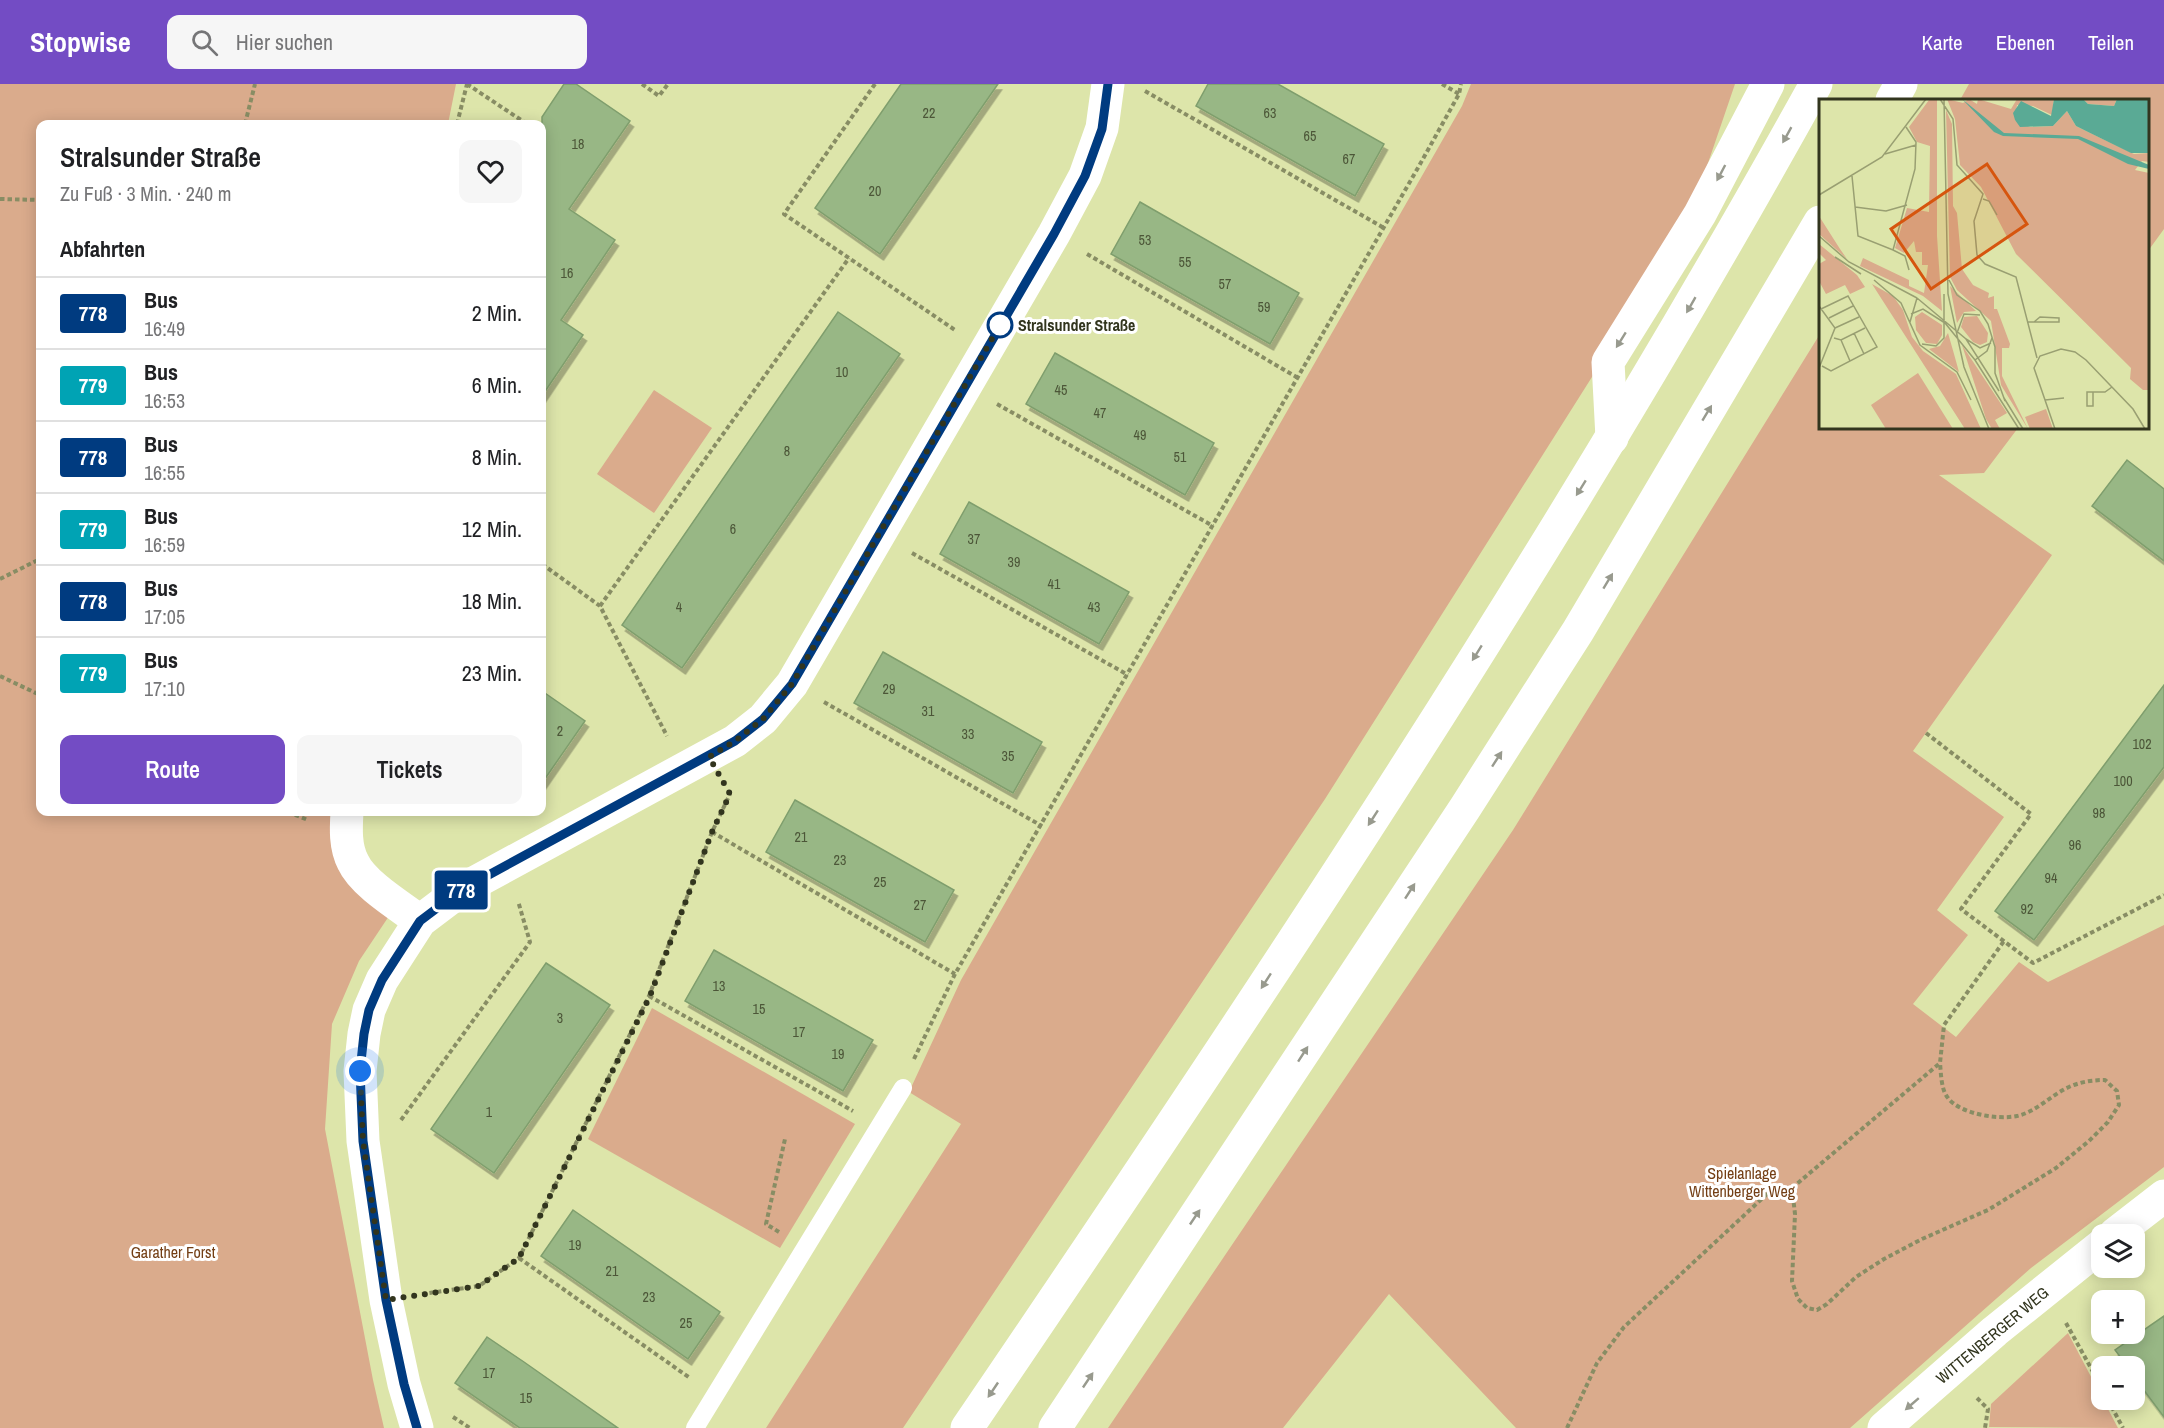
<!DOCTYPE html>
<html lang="de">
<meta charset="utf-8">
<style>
:root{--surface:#fff;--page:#f6f6f6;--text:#202124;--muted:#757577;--line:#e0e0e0;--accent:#734cc4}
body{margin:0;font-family:"Archivo Narrow",sans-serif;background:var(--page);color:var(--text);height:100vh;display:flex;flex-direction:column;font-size:22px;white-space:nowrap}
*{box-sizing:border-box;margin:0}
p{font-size:20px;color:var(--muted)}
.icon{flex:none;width:33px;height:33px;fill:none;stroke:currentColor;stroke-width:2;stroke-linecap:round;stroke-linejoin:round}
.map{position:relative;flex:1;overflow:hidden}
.panel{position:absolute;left:36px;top:36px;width:510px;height:696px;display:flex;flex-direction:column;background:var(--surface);border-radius:12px;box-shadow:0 3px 15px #0003}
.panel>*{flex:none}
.badge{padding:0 12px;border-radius:4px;font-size:21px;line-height:39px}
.controls{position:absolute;left:2091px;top:1140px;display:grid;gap:12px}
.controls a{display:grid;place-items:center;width:54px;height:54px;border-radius:12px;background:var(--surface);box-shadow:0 3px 15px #0003;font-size:30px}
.you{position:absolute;width:30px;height:30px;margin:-15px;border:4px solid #fff;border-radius:50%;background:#1a73e8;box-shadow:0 0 0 9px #1a73e833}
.map>.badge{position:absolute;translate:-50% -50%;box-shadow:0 0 0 3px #fff}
h2{padding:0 24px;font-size:22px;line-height:54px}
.round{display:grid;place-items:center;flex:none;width:63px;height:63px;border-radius:12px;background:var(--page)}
.headline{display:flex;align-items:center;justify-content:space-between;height:102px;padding:0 24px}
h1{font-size:28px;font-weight:600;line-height:45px}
.action{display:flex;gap:12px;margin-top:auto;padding:12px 24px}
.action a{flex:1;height:69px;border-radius:12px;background:var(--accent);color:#fff;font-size:24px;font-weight:600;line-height:69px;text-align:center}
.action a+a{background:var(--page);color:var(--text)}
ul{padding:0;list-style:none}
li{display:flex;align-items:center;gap:18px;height:72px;padding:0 24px;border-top:2px solid var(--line)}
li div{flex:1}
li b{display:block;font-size:22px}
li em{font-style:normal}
li .badge{min-width:66px;font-weight:700;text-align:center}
header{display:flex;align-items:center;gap:36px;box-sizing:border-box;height:84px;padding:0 30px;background:var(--accent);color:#fff}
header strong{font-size:28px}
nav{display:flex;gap:33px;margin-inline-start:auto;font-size:21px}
.search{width:420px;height:54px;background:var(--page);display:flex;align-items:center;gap:15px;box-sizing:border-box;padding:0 21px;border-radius:12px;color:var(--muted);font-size:22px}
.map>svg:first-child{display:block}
.green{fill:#daab8c}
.building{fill:#98b785;stroke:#7f9e6d;stroke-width:1.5;filter:url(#shadow)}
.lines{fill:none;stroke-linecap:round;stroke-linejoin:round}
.path{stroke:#888d64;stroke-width:4;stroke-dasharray:4.5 3;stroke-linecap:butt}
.service{stroke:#fff;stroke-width:18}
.minor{stroke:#fff;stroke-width:33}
.motorway{stroke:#fff;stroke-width:33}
.oneway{fill:#989a8e}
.line-casing{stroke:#fff;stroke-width:14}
.line{stroke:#003b80;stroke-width:9}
.walk{stroke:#32351e;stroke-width:6;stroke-dasharray:0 10.8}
.stop-dot{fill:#fff;stroke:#003b80;stroke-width:3}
.labels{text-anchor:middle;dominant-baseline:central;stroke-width:6;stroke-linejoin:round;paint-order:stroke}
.number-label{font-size:14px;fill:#4c5638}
.stop-label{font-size:16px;font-weight:bold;fill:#32351e;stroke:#fff;text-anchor:start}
.park-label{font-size:16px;fill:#733e14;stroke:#fff}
.street-label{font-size:16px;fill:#32351e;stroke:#fff}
.inset-road{fill:none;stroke:#999f72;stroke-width:1.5}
.view{fill:#d6550e;fill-opacity:0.15;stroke:#d6550e;stroke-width:3}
.inset-edge{fill:none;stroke:#32351e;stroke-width:3}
</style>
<header>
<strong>Stopwise</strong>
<div class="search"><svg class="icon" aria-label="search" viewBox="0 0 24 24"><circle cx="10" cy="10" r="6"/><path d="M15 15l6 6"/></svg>Hier suchen</div>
<nav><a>Karte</a><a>Ebenen</a><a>Teilen</a></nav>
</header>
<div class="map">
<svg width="2164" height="1344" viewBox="0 0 2164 1344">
<defs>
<filter id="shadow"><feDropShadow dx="3.5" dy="6" stdDeviation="0" flood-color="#0004"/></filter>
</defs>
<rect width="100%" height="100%" fill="#dde5aa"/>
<g class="green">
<path d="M0,0H456L448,40H40V728H336L389,832L359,877L332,940L325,1045L373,1296L384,1344H0Z"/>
<path d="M1471,0H1735L1693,123L1604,274L1325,715L903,1344H766L961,1040L909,1008L961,896L1462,22Z"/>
<path d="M1969,0H2164V145L2148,167V16H1960Z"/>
<path d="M1820,250V344H2018L1984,389L1939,391L2052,471L1913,667L2004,733L1937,826L1968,851L1913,920L1956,953L2019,878L2048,898L2164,841V1083L2031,1184L1850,1344H1516L1389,1210L1283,1344H1108L1513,746Z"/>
<path d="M654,306L712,344L654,429L597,390Z"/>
<path d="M652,924L855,1040L780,1164L588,1055Z"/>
<path d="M2068,1249L2118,1344L1989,1343L1991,1320Z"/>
</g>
<g class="building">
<path d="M564,0H576L630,37L569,125L615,156L561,236L583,251L542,312V33Z"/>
<path d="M901,0H998L880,170L815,124Z"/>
<path d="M1208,0H1278L1384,60L1355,112L1196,22Z"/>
<path d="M1140,118L1299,209L1270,260L1111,170Z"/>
<path d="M838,228L900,270L682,584L622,541Z"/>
<path d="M1055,269L1214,359L1185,411L1026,320Z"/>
<path d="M2127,376L2164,405V477L2092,422Z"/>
<path d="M969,418L1129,508L1099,560L940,470Z"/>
<path d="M883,568L1042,658L1013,709L854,619Z"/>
<path d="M2164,601V683L2034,856L1995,827Z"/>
<path d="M542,607L585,637L542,699Z"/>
<path d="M795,716L954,806L925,858L766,768Z"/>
<path d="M714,866L873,956L843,1007L685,917Z"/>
<path d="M546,879L610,921L494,1089L431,1045Z"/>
<path d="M573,1126L720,1228L688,1275L541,1172Z"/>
<path d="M2164,1232V1333L2134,1293V1282H2127L2115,1266Z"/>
<path d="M487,1253L524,1278L618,1344H520L455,1299Z"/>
</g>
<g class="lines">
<g class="path">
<path d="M467,0L527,40"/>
<path d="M642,0L659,12L668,0"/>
<path d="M875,0L784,130L955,246"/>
<path d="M1442,0L1459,10"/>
<path d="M1145,7L1384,144"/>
<path d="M245,40L255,0"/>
<path d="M457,40L467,0"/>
<path d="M0,115L40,116"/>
<path d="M1087,170L1298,294"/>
<path d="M997,320L1213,442"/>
<path d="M912,469L1128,591"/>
<path d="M542,480L600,522L667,652"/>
<path d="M0,495L40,475"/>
<path d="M600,522L849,174"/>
<path d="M0,592L40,611"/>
<path d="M824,618L1042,742"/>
<path d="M1926,649L2031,730L1961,825L2033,879L2164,811"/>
<path d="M288,728L308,736"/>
<path d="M712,748L955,890"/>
<path d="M649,912L853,1027"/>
<path d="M914,975L955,890L1419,82L1459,10L1461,0"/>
<path d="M401,1036L530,858L518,817"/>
<path d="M1792,1104L1795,1130L1792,1197L1798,1215L1807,1224L1817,1226L1827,1220L1856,1193L1884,1175L1922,1155L1988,1126L2056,1084L2089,1057L2108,1038L2119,1021L2117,1007L2105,996C2092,996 2080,998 2069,1003C2051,1011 2036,1028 2017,1032C1998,1036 1960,1030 1948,1014C1941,1006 1941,989 1940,979"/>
<path d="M779,1148L766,1140L785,1055"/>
<path d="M519,1174L690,1294"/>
<path d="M422,1210L479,1202L519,1174L649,912L712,748L730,710L727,705"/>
<path d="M2066,1239L2102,1304"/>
<path d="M1977,1314L1988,1325L1985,1344"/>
<path d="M2108,1316L2123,1344"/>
<path d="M453,1333L470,1344"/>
<path d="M1567,1344L1597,1279L1624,1243L1767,1110L1792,1104L1940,979L1944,941L2004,857"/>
</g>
<path class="service" d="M695,1344L903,1004"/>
<g class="minor">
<path d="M347,728C346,744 345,763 353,778C363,800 400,822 420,837"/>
<path d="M2115,1150L2164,1112"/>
<path d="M417,1344L404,1300L386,1216L363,1057L360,987L364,950L369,926L382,896L420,837L461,806L735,657L763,635L792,600L1054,150L1085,92L1102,44L1108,0"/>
<path d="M1884,1344L1995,1247L2102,1161"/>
</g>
<g class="motorway">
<path d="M1892,16L1901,0"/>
<path d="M1612,354L1608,278L1700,130L1768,0"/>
<path d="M967,1344C1265,906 1559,464 1816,0"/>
<path d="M1055,1344L1465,724L1578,547L1820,138"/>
</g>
</g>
<defs><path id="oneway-solid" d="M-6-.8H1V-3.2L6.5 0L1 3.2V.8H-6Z" transform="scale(1.5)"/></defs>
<g class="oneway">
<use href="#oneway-solid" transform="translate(1787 51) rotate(119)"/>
<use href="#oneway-solid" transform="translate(1721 89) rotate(118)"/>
<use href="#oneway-solid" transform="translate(1691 221) rotate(120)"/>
<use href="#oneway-solid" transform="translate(1621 256) rotate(122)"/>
<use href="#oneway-solid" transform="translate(1707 329) rotate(-59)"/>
<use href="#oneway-solid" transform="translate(1581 404) rotate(122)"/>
<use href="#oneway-solid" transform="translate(1608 497) rotate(-59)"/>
<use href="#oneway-solid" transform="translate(1477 569) rotate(122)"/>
<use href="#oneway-solid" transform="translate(1497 675) rotate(-57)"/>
<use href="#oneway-solid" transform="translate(1373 734) rotate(123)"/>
<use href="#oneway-solid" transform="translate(1410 807) rotate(-57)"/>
<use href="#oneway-solid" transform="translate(1266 897) rotate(123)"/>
<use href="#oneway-solid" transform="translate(1303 970) rotate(-57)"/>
<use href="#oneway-solid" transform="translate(1195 1133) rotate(-56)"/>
<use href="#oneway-solid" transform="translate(1088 1296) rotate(-56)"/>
<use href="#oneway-solid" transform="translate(993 1306) rotate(124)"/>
<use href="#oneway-solid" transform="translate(1912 1320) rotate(139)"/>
</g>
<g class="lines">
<g class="line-casing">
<path id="line" d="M417,1344L404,1300L386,1216L363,1057L360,987L364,950L369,926L382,896L420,837L461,806L735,657L763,635L792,600L1054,150L1085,92L1102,45L1108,0"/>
</g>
<use href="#line" class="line"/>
<path class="walk" d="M360,987L363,1057L386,1216L479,1202L519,1174L650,912L712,748L730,710L709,673L735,657L763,635L792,600L1000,241"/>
</g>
<circle class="stop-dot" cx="1000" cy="241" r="12"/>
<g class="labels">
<g class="number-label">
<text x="929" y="29">22</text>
<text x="1270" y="29">63</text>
<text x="1310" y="52">65</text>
<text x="578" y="60">18</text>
<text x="1349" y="75">67</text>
<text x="875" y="107">20</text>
<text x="1145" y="156">53</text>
<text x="1185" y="178">55</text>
<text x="567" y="189">16</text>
<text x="1225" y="200">57</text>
<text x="1264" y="223">59</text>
<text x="842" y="288">10</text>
<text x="1061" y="306">45</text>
<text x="1100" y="329">47</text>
<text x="1140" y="351">49</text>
<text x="787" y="367">8</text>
<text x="1180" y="373">51</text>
<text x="733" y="445">6</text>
<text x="974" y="455">37</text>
<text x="1014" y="478">39</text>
<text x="1054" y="500">41</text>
<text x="679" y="523">4</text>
<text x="1094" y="523">43</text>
<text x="889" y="605">29</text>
<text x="928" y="627">31</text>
<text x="560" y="647">2</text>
<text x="968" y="650">33</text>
<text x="2142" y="660">102</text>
<text x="1008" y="672">35</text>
<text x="2123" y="697">100</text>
<text x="2099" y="729">98</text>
<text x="801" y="753">21</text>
<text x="2075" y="761">96</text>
<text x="840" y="776">23</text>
<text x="2051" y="794">94</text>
<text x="880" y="798">25</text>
<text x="920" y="821">27</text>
<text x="2027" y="825">92</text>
<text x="719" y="902">13</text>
<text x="759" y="925">15</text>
<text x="560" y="934">3</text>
<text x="799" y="948">17</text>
<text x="838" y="970">19</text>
<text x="489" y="1028">1</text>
<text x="575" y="1161">19</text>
<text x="612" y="1187">21</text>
<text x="649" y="1213">23</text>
<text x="686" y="1239">25</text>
<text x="489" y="1289">17</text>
<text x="526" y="1314">15</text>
</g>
<g class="stop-label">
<text x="1018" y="241">Stralsunder Straße</text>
</g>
<g class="park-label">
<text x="1742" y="1089">Spielanlage<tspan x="1742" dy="18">Wittenberger Weg</tspan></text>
<text x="173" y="1168">Garather Forst</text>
</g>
<g class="street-label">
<text transform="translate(1992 1251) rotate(-40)">WITTENBERGER WEG</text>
</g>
</g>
<g transform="translate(1819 15)">
<rect width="330" height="330" fill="#dde5aa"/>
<path d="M118,0V137L123,212L104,197L41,167L44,159L90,181V187L105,194L109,166H103V153H97L95,142L85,154L76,149L88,109L110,113L111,47L98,43L90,28L110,1ZM128,0L144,4L150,0L158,5L159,0L192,10L198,0H235L233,16L214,7L198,6L196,21L211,28L234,27L248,12L257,27L267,32L315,55L330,54V63L323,62L316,71L330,74V291H324L311,280L312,269L197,155L162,88L141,66L136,20ZM264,0H298L295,7L269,5ZM127,11L133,25L134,107L138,114L143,170L154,186L170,194L169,199L175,197V210H178L191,245L190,249H183V277L209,330L182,286L172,222L138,191L131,178ZM0,117L21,150L28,160L0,135ZM0,145L38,176L46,188L31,195L26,186L7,195L0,182V165L7,161L0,154ZM53,185L74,197L84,211L93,238L104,252L137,275L162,330H146ZM131,187L157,212L145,213L138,224ZM103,213L123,226V236L118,245L107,244L97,231L96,218ZM158,217L169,234L168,243L161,246L154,243L142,228L145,218ZM129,234L135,255L140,273L110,250L121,247ZM143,246L188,314L176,321L181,330H173L167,320ZM99,274L134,330H67L52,306ZM227,310L234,330H211L206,318Z" fill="#daab8c"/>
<path d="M143,0L185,34L260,37L330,66V70L309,65L259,40L184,37L175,33ZM235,0H264L269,5L295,7L298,0H330V54H312L267,32L257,27L248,12L234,27L201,28L196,21L194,14L202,2L232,17Z" fill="#5aaa95"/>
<path class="inset-road" d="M121,0L134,20L138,66L164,95L155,122L158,156L166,165L197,178L218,259M125,0L129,195L145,268L170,330M66,55L97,46M33,77L39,137L74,151L96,70L97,43L87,28M0,96L63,58L107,0M164,100L170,102L178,116M36,108L67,112L88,106M0,137L30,163L98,199M74,151L86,157L90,171M16,158L42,175M55,181L82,204L101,246L138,273L152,301M130,181L138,196L161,212L169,225L176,248V274L186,302M98,199L147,240L180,292M0,207L16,229L0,269M2,210L29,197L58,248L12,272L3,267M92,215L104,210L126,224M10,219L34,207M91,223L98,199M208,223H240V219L221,218L215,223M126,224L156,261L200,330M16,229L40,218M35,234L45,255M138,234L145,215L161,216M15,239L22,241L46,229M147,240L161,249L172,244M22,241L31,262M103,245L117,247L125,239V195M156,261L168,252L173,239M274,293V307H268V293H286L293,288M185,299L204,330M226,301L245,299M236,330L215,269L221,257L242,250L256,253L267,261L314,310L326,330"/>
<path class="view" d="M168,65L208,125L112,190L72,130Z"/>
<rect width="330" height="330" class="inset-edge"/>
</g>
</svg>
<div class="controls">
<a><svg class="icon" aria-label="layers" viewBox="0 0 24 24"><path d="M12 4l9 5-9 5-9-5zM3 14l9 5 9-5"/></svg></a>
<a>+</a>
<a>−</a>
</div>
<div class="you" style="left:360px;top:987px"></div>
<b class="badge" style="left:461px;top:806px;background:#003b80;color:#fff">778</b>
<section class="panel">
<div class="headline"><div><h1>Stralsunder Straße</h1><p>Zu Fuß · 3 Min. · 240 m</p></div><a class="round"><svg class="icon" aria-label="heart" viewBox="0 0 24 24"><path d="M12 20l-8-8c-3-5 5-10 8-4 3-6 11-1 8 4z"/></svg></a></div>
<h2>Abfahrten</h2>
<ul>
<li><span class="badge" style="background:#003b80;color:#fff">778</span><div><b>Bus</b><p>16:49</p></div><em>2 Min.</em></li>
<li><span class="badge" style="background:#00a3b4;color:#fff">779</span><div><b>Bus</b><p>16:53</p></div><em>6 Min.</em></li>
<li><span class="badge" style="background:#003b80;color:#fff">778</span><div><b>Bus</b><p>16:55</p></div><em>8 Min.</em></li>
<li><span class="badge" style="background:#00a3b4;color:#fff">779</span><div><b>Bus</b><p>16:59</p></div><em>12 Min.</em></li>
<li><span class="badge" style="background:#003b80;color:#fff">778</span><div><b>Bus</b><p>17:05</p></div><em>18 Min.</em></li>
<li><span class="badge" style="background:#00a3b4;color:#fff">779</span><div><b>Bus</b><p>17:10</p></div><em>23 Min.</em></li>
</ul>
<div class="action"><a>Route</a><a>Tickets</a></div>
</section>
</div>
